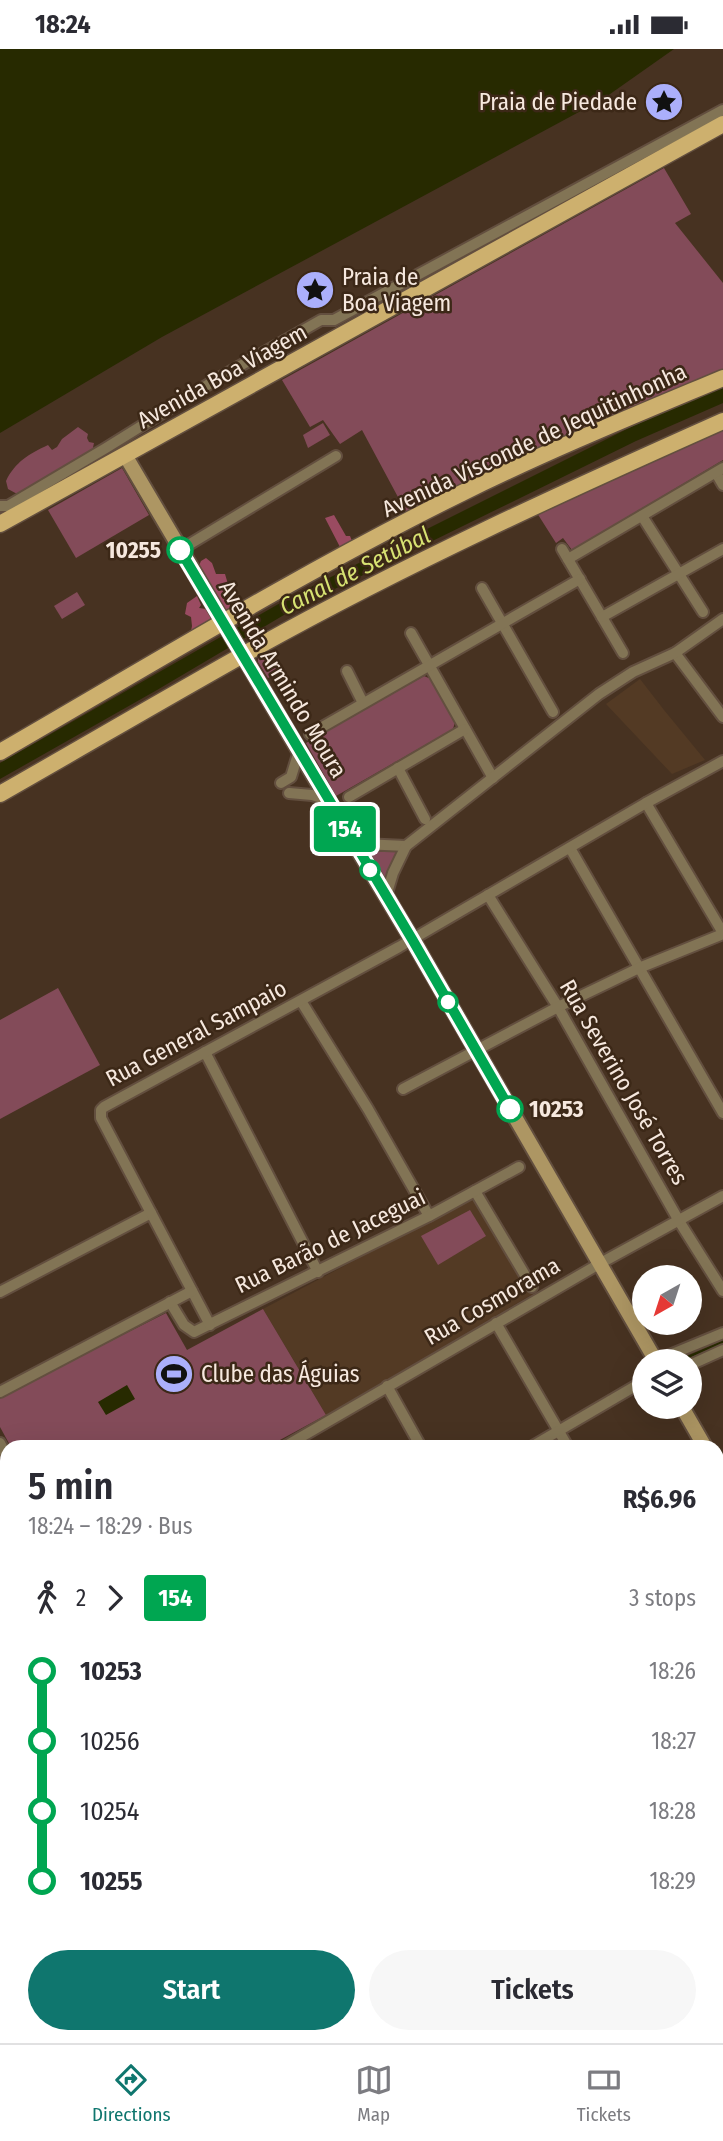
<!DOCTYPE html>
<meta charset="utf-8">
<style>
:root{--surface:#fff;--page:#f7f7f7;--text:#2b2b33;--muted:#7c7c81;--line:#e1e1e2;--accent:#0f766e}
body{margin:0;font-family:"Fira Sans Condensed",sans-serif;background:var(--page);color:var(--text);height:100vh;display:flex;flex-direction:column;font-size:26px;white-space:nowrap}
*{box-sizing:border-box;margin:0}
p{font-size:23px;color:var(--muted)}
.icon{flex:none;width:38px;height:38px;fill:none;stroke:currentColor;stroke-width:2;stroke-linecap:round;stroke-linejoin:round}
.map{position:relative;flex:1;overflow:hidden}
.sheet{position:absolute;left:0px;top:1391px;width:724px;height:604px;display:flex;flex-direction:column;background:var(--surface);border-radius:21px 21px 0 0;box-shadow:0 7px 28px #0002}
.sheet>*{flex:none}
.badge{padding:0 14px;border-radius:5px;font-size:24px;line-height:46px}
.needle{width:46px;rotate:219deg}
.fabs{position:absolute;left:632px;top:1216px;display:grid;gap:14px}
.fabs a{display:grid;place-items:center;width:70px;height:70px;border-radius:50%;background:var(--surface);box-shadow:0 7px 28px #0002;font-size:35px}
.map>.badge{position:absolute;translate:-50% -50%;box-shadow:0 0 0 4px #fff}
.legs{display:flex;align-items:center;gap:10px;height:77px;padding:0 28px;font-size:23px}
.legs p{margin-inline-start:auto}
.summary{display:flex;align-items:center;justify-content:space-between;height:119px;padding:0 28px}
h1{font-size:38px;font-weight:600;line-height:52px}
.action{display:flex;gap:14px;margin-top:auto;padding:14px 28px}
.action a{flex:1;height:80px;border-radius:42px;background:var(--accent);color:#fff;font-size:28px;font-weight:600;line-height:80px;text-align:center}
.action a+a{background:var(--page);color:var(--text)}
ul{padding:0 28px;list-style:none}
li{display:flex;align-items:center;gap:24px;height:70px;font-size:26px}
li i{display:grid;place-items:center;width:10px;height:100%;margin:0 9px;background:currentColor}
li i::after{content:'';width:18px;height:18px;margin:-9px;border:5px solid;border-radius:50%;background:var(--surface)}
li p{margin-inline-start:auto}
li:first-child i{background:linear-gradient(#0000 50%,currentColor 0)}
li:last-child i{background:linear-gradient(currentColor 50%,#0000 0)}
.status{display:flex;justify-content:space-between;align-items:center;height:49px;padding:0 35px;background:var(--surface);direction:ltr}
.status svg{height:19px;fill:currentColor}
.menu{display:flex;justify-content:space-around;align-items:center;height:98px;border-top:2px solid var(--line);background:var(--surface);font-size:19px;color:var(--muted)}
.menu a{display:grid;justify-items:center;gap:4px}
.menu .selected{color:var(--accent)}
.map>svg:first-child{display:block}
.built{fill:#533a24}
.green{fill:#834b59}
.forest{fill:#9a4b61}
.water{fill:#272a00}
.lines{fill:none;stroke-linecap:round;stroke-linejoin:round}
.stream{stroke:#272a00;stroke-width:2.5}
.street-casing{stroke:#634f3f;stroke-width:14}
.secondary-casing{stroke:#634f3f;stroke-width:18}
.primary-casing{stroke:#634f3f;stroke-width:19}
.street{stroke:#827455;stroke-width:10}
.secondary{stroke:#ad9663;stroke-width:14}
.primary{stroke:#cdb06e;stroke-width:16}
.tram{stroke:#dccdc2;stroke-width:2}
.rail-casing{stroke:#dccdc2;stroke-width:5}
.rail{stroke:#3c2817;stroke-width:2.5;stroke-dasharray:8;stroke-linecap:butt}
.line-1-casing{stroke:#fff;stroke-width:16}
.line-1{stroke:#00a651;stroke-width:10}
.stop-1-dot{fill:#fff;stroke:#00a651;stroke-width:3.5}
.labels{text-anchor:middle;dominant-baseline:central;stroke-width:5;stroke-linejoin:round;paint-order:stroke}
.poi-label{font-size:23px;fill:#f6e8de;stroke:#3c2817;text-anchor:start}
.street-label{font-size:23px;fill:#f6e8de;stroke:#3c2817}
.stop-label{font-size:23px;font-weight:bold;fill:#f6e8de;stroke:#3c2817;text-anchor:end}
.water-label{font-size:24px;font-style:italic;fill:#d7e272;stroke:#3c2817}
</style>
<div class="status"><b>18:24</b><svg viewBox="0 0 49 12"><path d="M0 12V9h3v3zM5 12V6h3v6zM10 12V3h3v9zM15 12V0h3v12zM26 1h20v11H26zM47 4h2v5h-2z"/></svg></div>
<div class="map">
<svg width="723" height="1994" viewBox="0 0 723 1994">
<rect width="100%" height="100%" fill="#473221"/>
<g class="built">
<path d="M640,630L664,661L705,711L672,725L606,655Z"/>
<path d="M476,1147L533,1245L326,1366L263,1260Z"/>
</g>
<g class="green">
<path d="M664,119L691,165L675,174L723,234V320L517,409L406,463L362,381L340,395L323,371L310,378L282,331Z"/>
<path d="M323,374L330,386L308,399L303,386Z"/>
<path d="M78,378L88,385L87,389L89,393L94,394L92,403L19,446L8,440L6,432C15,413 29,405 48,396L52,401L57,398L62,390Z"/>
<path d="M723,378V411L572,501L563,489L556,494L537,464Z"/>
<path d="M122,419L149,466L76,509L48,461Z"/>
<path d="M77,543L85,556L62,570L54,557Z"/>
<path d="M258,609L265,611L280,623L268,629L258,613Z"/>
<path d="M424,627L431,630L455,673L453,680L336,747L306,694Z"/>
<path d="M366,802L398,803L385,834Z"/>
<path d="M58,939L100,1016L0,1070V971Z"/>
<path d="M470,1161L486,1187L438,1216L421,1187Z"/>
<path d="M263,1260L326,1366L267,1398H11L0,1378V1348L166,1264L187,1301Z"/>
</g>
<g class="forest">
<path d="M334,466L346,487H350L352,492L340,498L325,469Z"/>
<path d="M206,509L212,514L216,525H225L230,542V561L221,563L198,519L201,512Z"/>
<path d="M197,547L201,556L199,559L206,560L215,576L190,587L192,577L191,568L185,565L187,554Z"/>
</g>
<g class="water">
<path d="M0,0H674L603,50L162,288L0,384Z"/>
<path d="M723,337V354L636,392L294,560L157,641L0,730V714L289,549L629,379Z"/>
<path d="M127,1336L135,1350L106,1366L98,1353Z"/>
</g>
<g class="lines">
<path class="stream" d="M679,1312L723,1293"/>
<g class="street-casing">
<g id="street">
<path d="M716,424L723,436"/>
<path d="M0,457H8L106,399L217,330L321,271H334L723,61"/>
<path d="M642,467L703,563"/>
<path d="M562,500L623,604"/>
<path d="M180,501L336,407"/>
<path d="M568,510L723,419"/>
<path d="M482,539L553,663"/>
<path d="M602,568L723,500"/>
<path d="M411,584L493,729"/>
<path d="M675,604L723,668"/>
<path d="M347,622L363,654"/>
<path d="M310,685L580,530"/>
<path d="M398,719L425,770"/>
<path d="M281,734L291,728L299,702"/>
<path d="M289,744L312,746L328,751"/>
<path d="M349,748L465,680"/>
<path d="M646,754L723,884"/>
<path d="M352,792L363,795L406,797"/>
<path d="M570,799L723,1064"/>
<path d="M488,846L558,958L679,1172L723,1242"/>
<path d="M386,847L393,824L406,797L599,645L633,623L675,604L723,570"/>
<path d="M301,952L368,1060L429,1167"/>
<path d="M205,1003L318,1223"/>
<path d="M403,1040L558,958L639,919L723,885"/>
<path d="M475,1142L532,1238"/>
<path d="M0,1243L151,1164"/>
<path d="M170,1253L184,1276L194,1283L198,1281L429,1167L519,1118"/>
<path d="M496,1274L568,1398"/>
<path d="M210,1276L101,1069V1061L104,1058L399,898L646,754L723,712"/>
<path d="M655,1312L723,1284"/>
<path d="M690,1316L723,1301"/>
<path d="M387,1337L421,1398"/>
<path d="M0,1343L192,1242"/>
<path d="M0,1394L7,1408"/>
<path d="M284,1398L599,1215L723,1147"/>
<path d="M531,1398L644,1332"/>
<path d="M718,1469L723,1466"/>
<path d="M0,1528L7,1529"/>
<path d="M0,1543L7,1544"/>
<path d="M0,1564L7,1560"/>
<path d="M718,1661L723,1671"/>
<path d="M0,1679L1,1713L7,1721"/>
<path d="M0,1874L7,1871"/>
<path d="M718,1900L723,1910"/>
<path d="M281,1988L284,1994"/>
<path d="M442,1988L444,1994"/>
<path d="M1,1994L8,1988"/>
</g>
</g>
<g class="secondary-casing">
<g id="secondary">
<path d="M125,406L331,756L412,890L656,1312"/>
<path d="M682,1358L705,1398"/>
<path d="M718,1420L723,1429"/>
<path d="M718,1595L723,1590"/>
<path d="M0,1815L7,1816"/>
<path d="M0,1845L7,1846"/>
<path d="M473,1988L477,1994"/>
<path d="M489,1988L492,1994"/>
<path d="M198,1994L206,1988"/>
</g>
</g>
<g class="primary-casing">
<g id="primary">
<path d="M0,475L723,75"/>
<path d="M0,703C152,615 304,522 462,444C547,402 635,366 723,329"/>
<path d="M0,745C86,696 171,646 257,598C408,514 566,442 723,372"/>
</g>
</g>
<use href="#street" class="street"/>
<use href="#secondary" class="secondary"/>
<use href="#primary" class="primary"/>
<g class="tram">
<path d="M718,1791L723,1787"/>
<path d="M472,1994L480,1988"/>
</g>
<g class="rail-casing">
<g id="rail">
<path d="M718,1803L723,1798"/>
<path d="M484,1994L492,1988"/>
</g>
</g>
<use href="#rail" class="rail"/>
</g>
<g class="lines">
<g class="line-1-casing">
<path id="line-1" d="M180,501L412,890L510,1060"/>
</g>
<use href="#line-1" class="line-1"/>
</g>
<defs>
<g id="sight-disc" transform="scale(2.0125)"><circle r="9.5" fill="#abaffb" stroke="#3c2817"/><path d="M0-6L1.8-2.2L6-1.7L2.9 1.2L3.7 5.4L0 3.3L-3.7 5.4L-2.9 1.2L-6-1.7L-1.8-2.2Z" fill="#111"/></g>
<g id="stadium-disc" transform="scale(2.0125)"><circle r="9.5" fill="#abaffb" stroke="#3c2817"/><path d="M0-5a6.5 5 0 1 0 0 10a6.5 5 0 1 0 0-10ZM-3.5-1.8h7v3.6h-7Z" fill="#111"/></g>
</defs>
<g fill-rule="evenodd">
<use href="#sight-disc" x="664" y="53"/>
<use href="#sight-disc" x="315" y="241"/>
<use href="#stadium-disc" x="174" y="1325"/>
</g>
<g class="stop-1-dot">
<circle cx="180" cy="501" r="12"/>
<circle cx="370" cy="821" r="9"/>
<circle cx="448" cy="953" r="9"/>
<circle cx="510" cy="1060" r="12"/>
</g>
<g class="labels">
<g class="poi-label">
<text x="637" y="53" text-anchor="end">Praia de Piedade</text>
<text x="342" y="228">Praia de<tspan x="342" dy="26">Boa Viagem</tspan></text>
<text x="201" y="1325">Clube das Águias</text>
</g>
<g class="street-label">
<text transform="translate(222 327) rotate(-29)">Avenida Boa Viagem</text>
<text transform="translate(534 391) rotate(-25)">Avenida Visconde de Jequitinhonha</text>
<text transform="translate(283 630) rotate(59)">Avenida Armindo Moura</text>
<text transform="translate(196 984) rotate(-28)">Rua General Sampaio</text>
<text transform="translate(624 1033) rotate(60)">Rua Severino José Torres</text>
<text transform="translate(330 1192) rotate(-26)">Rua Barão de Jaceguai</text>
<text transform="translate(492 1252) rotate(-30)">Rua Cosmorama</text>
</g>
<g class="stop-label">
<text x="161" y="501">10255</text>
<text x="529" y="1060" text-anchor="start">10253</text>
</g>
<g class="water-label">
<text transform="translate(355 522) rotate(-27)">Canal de Setúbal</text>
</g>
</g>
</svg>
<div class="fabs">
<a><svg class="needle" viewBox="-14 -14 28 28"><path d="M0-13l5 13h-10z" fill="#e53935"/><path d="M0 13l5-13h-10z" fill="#7c7c81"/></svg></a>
<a><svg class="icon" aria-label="layers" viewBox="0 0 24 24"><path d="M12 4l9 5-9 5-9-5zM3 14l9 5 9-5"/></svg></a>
</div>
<b class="badge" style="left:345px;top:780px;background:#00a651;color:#fff">154</b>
<section class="sheet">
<div class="summary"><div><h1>5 min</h1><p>18:24 – 18:29 · Bus</p></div><b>R$6.96</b></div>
<div class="legs"><svg class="icon" aria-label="walk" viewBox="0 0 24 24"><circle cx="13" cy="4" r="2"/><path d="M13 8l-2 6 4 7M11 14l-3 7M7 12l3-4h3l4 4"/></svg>2<svg class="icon" aria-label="forward" viewBox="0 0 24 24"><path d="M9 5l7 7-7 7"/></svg><b class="badge" style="background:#00a651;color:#fff">154</b><p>3 stops</p></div>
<ul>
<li><i style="color:#00a651"></i><b>10253</b><p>18:26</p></li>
<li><i style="color:#00a651"></i><span>10256</span><p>18:27</p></li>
<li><i style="color:#00a651"></i><span>10254</span><p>18:28</p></li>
<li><i style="color:#00a651"></i><b>10255</b><p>18:29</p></li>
</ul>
<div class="action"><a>Start</a><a>Tickets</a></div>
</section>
</div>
<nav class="menu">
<a class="selected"><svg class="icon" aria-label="directions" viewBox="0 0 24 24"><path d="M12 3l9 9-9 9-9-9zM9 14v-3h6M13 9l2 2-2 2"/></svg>Directions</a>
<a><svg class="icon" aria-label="map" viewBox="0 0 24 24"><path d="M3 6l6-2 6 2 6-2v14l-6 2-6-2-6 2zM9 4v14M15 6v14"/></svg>Map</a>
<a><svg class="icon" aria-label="tickets" viewBox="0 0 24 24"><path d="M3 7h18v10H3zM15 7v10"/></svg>Tickets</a>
</nav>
